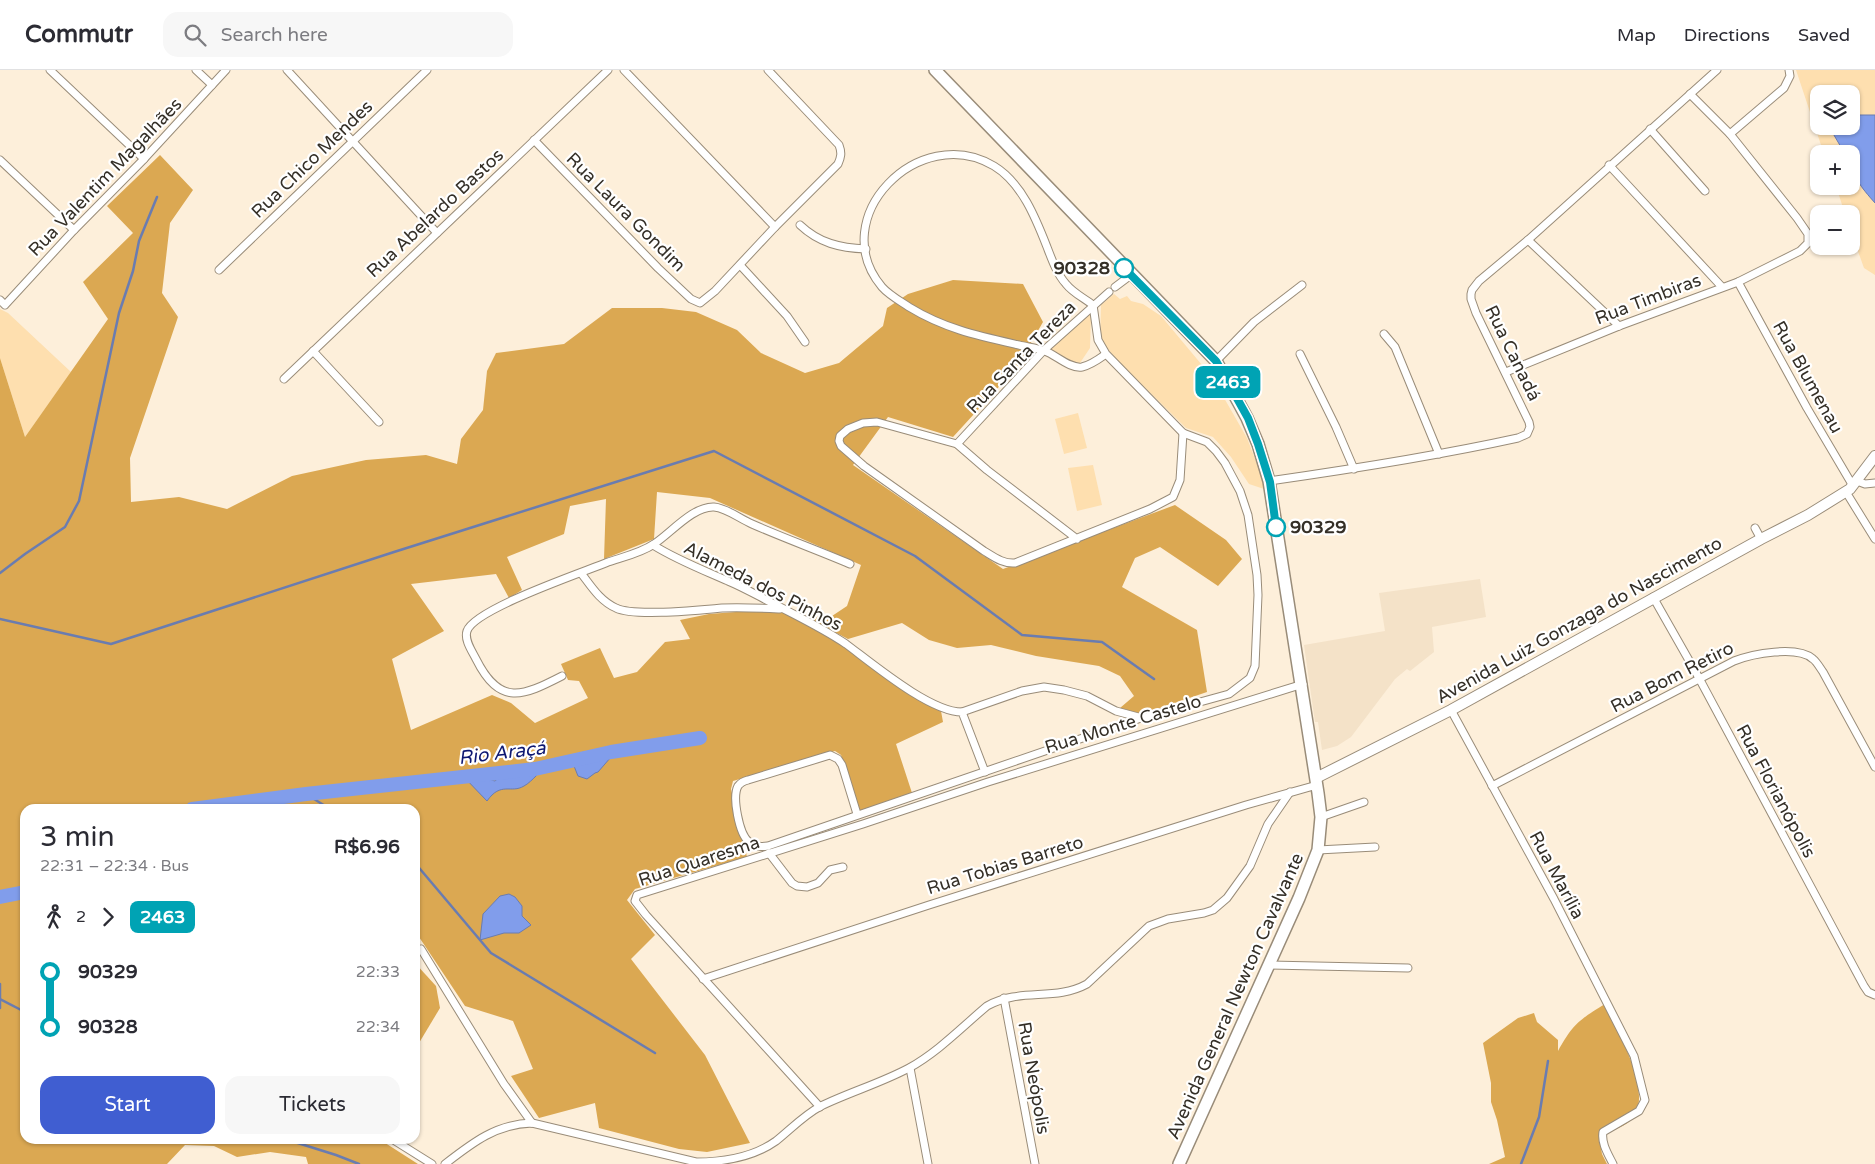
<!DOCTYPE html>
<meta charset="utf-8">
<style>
:root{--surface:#fff;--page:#f7f7f7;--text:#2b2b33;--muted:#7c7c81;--line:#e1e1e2;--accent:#405ed1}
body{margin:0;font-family:"Varela Round",sans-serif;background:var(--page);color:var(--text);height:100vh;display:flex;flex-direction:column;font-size:19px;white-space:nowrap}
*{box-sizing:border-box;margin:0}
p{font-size:16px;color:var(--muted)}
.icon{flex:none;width:28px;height:28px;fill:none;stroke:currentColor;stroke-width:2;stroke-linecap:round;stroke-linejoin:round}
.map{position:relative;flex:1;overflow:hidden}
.side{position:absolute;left:20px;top:734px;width:400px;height:340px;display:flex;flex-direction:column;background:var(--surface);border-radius:15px;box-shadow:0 1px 4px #0004}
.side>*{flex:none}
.badge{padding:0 10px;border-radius:8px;font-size:18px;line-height:32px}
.controls{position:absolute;left:1810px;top:15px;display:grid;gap:10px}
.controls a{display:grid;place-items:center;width:50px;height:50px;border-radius:10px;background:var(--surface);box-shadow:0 1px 4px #0004;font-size:25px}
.map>.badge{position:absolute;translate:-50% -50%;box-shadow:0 0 0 2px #fff}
.legs{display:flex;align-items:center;gap:8px;height:55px;padding:0 20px;font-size:16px}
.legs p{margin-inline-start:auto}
.headline{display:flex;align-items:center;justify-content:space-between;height:85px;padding:0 20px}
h1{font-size:28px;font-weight:600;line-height:38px}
.button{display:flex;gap:10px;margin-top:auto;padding:10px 20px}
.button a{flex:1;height:58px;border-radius:15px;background:var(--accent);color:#fff;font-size:20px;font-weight:600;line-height:58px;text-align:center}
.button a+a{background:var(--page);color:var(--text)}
ul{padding:0 20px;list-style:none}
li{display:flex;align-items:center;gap:18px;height:55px;font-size:19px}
li i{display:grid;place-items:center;width:8px;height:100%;margin:0 6px;background:currentColor}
li i::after{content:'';width:12px;height:12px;margin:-6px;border:4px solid;border-radius:50%;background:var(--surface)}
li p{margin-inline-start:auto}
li:first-child i{background:linear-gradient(#0000 50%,currentColor 0)}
li:last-child i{background:linear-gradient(currentColor 50%,#0000 0)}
header{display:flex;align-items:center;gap:30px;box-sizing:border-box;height:70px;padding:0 25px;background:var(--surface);border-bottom:1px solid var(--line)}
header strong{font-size:24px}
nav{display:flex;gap:28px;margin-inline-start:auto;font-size:18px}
.search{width:350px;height:45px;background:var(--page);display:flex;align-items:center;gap:12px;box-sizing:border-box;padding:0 18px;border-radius:15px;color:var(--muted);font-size:19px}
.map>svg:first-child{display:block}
.built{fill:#f4e2c8}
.green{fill:#fedfaf;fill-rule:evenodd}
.forest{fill:#dba852}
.water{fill:#819deb;stroke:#6a7cb0}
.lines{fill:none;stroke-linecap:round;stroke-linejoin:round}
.stream{stroke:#6a7cb0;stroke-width:2.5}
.river{stroke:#819deb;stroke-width:14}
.street-casing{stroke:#998c79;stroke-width:9}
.secondary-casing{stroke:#998c79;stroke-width:12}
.primary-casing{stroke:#998c79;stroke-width:14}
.street{stroke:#fff;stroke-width:7}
.secondary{stroke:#fff;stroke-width:10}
.primary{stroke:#fff;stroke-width:11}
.line-1-casing{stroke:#fff;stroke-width:11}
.line-1{stroke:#00a3b4;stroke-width:8}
.stop-1-dot{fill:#fff;stroke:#00a3b4;stroke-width:2.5}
.labels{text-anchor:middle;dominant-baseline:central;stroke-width:4.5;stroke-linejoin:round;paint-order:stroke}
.street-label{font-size:18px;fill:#342f27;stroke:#fff}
.stop-label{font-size:18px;font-weight:bold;fill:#342f27;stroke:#fff;text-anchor:end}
.water-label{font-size:19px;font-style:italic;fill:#0e1871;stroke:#fff}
</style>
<header>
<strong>Commutr</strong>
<div class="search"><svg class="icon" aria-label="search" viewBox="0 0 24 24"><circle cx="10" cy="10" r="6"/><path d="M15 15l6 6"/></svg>Search here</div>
<nav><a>Map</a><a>Directions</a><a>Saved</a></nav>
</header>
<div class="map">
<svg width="1875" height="1094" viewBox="0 0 1875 1094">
<rect width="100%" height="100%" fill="#fdefda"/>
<path class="built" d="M1480,509L1486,547L1432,557L1434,582L1410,601L1407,599L1395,609L1351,667L1337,676L1322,680L1318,652H1315L1304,575L1385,561L1379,523Z"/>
<g class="green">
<path d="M1796,0H1875V205L1864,198L1851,162V144H1845L1836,116H1851V84H1824ZM1819,24H1851V56H1819Z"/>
<path d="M1114,224L1120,229L1127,226L1131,231L1143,234L1161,246L1212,307L1247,368L1267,420L1249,414L1231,387L1213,367L1186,358L1120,293L1100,270L1101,235Z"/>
<path d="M0,239L8,243L71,302L25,367L0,288Z"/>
<path d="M1088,243L1091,245L1090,278L1080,293L1072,292L1047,279Z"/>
<path d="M1078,343L1087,378L1064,384L1055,349Z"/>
<path d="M1093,395L1102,435L1077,441L1068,398Z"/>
</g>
<g class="forest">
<path d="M160,85L193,120L170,153L162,223L178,247L130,388L131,432L179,427L227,439L292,406L366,390L426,385L457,394L461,369L483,340L487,301L496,283L564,274L612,238H662L696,242L737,260L761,283L805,303L839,293L883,256L887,238L908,224L953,210L1023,214L1043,252L1017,297L953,367L888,347L853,395L1003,499L1175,435L1226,470L1242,489L1218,516L1160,477L1135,488L1122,517L1197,560L1207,622L1142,644L1120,638L1134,626L1120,606L1099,596L1036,586L991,575L957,578L929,570L902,553L848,569L806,547L832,546L847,536L861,495L710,428L657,422L654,469L604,489L606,429L570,436L564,464L507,487L522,520L509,528L496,504L411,514L444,561L392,589L411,660L492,625L511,633L535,653L588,628L579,611L568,610L561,594L600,578L614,608L637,602L665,572L690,569L680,550L709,544L749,541L785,543L842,575L941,641L943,652L896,674L912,723L859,741L841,685L835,681L733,711L731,719L747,787L635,819L627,830L655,865L631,889L705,985L750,1073L707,1082L679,1079L599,1058L595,1033L539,1048L511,1006L533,999L513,951L465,936L415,861V739H25V1069H379L418,1094H308L306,1087L270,1082L237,1087L214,1076L185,1075L167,1094H0V288L25,367L108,249L83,212L133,163L107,136Z"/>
<path d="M415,893L436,916L440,938L419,973L415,974Z"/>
<path d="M1605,934C1616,959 1657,1027 1630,1051C1622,1058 1608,1062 1599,1066L1602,1084L1607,1094H1489L1505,1087L1497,1050L1491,1032V1013L1483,973L1518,948L1534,943L1537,952L1558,970V981C1573,954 1579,950 1605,934Z"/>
</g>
<g class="water">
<path d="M1851,45H1875V133C1861,117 1851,106 1851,84H1845L1831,60L1836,56H1851Z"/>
<path d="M583,682L593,683L596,687L604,688L607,683L611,682L618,687H611L598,702L595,703L587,709L578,706L572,691Z"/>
<path d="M522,698L535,699L537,705C533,709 528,714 524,716C511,724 501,711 487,731L462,705L468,704L495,711L502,705Z"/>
<path d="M509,824L515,827L522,836V846L531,855L519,863H504L480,870L483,844L500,826Z"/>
</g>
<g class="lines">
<g class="stream">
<path d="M0,503L25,484L65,457L79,431L119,243L133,201L139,171L157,127"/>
<path d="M0,549L111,574L394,482L714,381L915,486L1022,565L1102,572L1154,609"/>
<path d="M306,724L330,739"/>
<path d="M415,793L491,883L655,983"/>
<path d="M0,914V938"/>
<path d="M0,929L25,942"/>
<path d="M285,1069L336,1085L359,1094"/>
<path d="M1521,1094L1539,1047L1548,991"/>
</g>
<g class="river">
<path d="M192,739L306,724L535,699L611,682L700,668"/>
<path d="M0,827L25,822"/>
</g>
<g class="street-casing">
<g id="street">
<path d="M50,0L144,89"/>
<path d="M196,0L212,15"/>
<path d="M287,0L437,163"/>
<path d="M624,0L775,157"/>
<path d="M1650,59L1705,121"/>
<path d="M1730,64L1784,18L1790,6L1789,0"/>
<path d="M534,70L658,198L691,229L700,233L715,221L775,157L838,94C841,87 842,83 839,75L768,0"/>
<path d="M0,90L74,160"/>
<path d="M1609,95L1722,217"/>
<path d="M800,155C819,173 840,178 866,179"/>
<path d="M1528,170L1619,256"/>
<path d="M740,195L787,246L805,272"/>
<path d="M219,200L427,0"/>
<path d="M1738,212L1807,338L1853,416"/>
<path d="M1115,217L1131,205"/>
<path d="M0,230L5,235L74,160L144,89L226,0"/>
<path d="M1384,264L1395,277L1439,384"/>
<path d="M313,281L379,352"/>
<path d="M1300,284L1336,357L1354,399"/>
<path d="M1216,291L1254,252L1302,215"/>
<path d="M1506,302L1619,256L1738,212L1800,181L1808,173V164L1797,148L1730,64L1690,24"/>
<path d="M284,309L608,0"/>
<path d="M957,374L1044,280L1109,222"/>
<path d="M1269,411C1353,399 1436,386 1518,368L1527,364L1530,357L1529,352L1476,243L1471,229V224L1472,220L1479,211L1528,170L1717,0"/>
<path d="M1857,411L1865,414L1875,413"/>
<path d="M1846,422L1875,469"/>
<path d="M1755,458L1761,469"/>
<path d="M1077,469L987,400L957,374L877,352L863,353L848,359L840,366L839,371L841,376L864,396L984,481C994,487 1003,494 1015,493L1150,439L1173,427L1180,410L1183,363"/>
<path d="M653,475C677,490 703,500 728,511C745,518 760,527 776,535C799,547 824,559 846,574C873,594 930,642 962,642L985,702"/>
<path d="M581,503C591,516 600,531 616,538C634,547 699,540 722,538C741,537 760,538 780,539"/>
<path d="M1653,527L1699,608L1864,916L1868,922L1875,925"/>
<path d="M562,606C523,626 500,637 476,589C472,581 464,570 467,561C474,539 584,502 608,492C623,487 641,483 654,474C671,463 693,436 714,437C727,438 740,449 752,454C784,468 817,480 850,494"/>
<path d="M1451,640L1554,829L1634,986L1645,1030L1639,1041L1603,1062C1601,1073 1608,1084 1613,1094"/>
<path d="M962,642L1022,621L1044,617L1064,620L1087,626L1116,641L1142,648L1229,624L1250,608L1255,596L1258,525L1257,505L1248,445L1240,421L1225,393L1216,381L1207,372L1183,363L1106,284L1098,270L1093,235C1084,228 1073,223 1066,214C1057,204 1052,190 1047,177C1036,149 1022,113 994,96C919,51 824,148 882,217C889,225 900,231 909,237C945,259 979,266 1019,275C1027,277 1037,278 1045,281C1056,285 1070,299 1082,297C1091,295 1099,289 1106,284"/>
<path d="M1492,716L1734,591C1752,584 1797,575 1813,589C1817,592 1820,598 1823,602L1875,697"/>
<path d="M857,744L842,695L838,689L830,685L748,710C744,711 741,712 738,716C732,727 739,764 749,772C754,777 762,777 768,776L1141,648"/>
<path d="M1321,747L1364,732"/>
<path d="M1318,780L1375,777"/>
<path d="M769,783L792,813L797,816L807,817L818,813L830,800L843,797"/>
<path d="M421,879L504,1014L532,1053"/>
<path d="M1268,895L1408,898"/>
<path d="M703,909L929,835L1246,735L1317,715"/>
<path d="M1004,928L1035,1094"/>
<path d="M910,998L928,1094"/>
<path d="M820,1037L646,845L635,831L637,825L863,754L988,712L1303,614"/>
<path d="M392,1069L432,1094"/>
<path d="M445,1094C472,1073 496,1054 532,1053L696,1092C724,1092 752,1088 776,1071C791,1059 804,1045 821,1036C850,1022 881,1013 909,998C938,982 962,957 987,936C1021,917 1054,932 1087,914L1149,856L1168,849L1204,843L1213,840L1227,828L1250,796L1268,754L1290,722"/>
</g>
</g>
<g class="secondary-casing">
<path id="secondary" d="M1316,708L1451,640L1761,469L1808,445L1850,419L1875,386"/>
</g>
<g class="primary-casing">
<path id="primary" d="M935,0L1216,291L1247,348L1258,374L1269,411L1318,723L1321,747L1318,780L1299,828L1179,1094"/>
</g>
<use href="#street" class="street"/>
<use href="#secondary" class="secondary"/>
<use href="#primary" class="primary"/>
</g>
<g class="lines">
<g class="line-1-casing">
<path id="line-1" d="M1124,198L1216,291L1229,314L1248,348L1258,374L1270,412L1276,457"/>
</g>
<use href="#line-1" class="line-1"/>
</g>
<g class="stop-1-dot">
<circle cx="1124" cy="198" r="9"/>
<circle cx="1276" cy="457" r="9"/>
</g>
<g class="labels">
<g class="street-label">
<text transform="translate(312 89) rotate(-44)">Rua Chico Mendes</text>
<text transform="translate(105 107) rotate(-46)">Rua Valentim Magalhães</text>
<text transform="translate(626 142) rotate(45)">Rua Laura Gondim</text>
<text transform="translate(435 143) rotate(-43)">Rua Abelardo Bastos</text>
<text transform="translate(1648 229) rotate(-21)">Rua Timbiras</text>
<text transform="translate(1513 283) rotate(64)">Rua Canadá</text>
<text transform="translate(1021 287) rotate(-46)">Rua Santa Tereza</text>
<text transform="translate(1808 307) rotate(61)">Rua Blumenau</text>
<text transform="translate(763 516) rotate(27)">Alameda dos Pinhos</text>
<text transform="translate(1579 550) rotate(-29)">Avenida Luiz Gonzaga do Nascimento</text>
<text transform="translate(1672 607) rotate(-27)">Rua Bom Retiro</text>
<text transform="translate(1123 654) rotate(-17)">Rua Monte Castelo</text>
<text transform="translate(1776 721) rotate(62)">Rua Florianópolis</text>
<text transform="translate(699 791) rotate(-18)">Rua Quaresma</text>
<text transform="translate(1005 795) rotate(-17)">Rua Tobias Barreto</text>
<text transform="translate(1557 805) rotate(62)">Rua Marília</text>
<text transform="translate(1235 926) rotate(-66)">Avenida General Newton Cavalvante</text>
<text transform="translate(1034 1008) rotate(80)">Rua Neópolis</text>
</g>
<g class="stop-label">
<text x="1110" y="198">90328</text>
<text x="1290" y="457" text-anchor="start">90329</text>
</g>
<g class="water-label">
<text transform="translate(502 683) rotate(-7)">Rio Araçá</text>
</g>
</g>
</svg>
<div class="controls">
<a><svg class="icon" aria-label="layers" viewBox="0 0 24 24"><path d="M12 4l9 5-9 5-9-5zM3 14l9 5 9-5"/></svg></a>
<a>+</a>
<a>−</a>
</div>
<b class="badge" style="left:1228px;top:312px;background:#00a3b4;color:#fff">2463</b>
<section class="side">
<div class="headline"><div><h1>3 min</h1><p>22:31 – 22:34 · Bus</p></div><b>R$6.96</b></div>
<div class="legs"><svg class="icon" aria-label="walk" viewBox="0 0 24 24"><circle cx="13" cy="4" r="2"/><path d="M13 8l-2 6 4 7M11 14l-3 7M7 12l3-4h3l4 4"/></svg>2<svg class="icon" aria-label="forward" viewBox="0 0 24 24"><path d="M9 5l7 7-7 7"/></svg><b class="badge" style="background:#00a3b4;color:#fff">2463</b></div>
<ul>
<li><i style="color:#00a3b4"></i><b>90329</b><p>22:33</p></li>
<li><i style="color:#00a3b4"></i><b>90328</b><p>22:34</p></li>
</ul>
<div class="button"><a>Start</a><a>Tickets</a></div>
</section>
</div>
